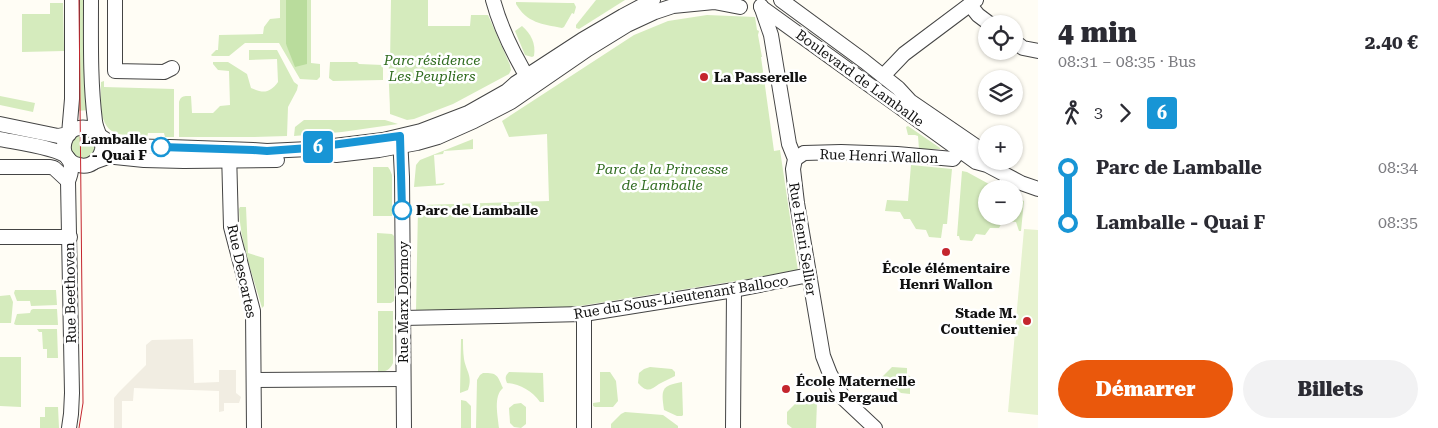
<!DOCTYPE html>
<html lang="fr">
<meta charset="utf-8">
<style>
:root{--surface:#fff;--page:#f2f2f3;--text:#2b2b33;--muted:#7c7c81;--accent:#ea580c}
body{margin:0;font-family:"Roboto Serif",serif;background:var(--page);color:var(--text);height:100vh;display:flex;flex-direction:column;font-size:19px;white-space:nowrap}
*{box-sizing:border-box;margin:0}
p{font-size:16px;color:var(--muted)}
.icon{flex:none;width:28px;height:28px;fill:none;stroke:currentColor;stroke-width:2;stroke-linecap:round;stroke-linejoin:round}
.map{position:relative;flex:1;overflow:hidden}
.panel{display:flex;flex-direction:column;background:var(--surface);width:400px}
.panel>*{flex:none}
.badge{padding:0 10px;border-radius:4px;font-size:18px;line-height:32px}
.fabs{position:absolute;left:978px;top:15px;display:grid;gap:10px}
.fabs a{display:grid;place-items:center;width:45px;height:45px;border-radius:50%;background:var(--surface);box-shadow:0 1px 4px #0004;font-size:25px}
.map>.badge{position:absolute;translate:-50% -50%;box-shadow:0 0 0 2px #fff}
.legs{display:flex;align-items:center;gap:8px;height:55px;padding:0 20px;font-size:16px}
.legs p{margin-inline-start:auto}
.summary{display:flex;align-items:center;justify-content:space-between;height:85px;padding:0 20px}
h1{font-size:28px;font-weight:800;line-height:38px}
.action{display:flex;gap:10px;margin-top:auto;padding:10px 20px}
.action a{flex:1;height:58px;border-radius:30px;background:var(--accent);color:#fff;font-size:20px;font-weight:800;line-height:58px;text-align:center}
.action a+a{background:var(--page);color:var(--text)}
ul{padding:0 20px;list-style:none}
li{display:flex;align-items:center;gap:18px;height:55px;font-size:19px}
li i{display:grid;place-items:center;width:8px;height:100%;margin:0 6px;background:currentColor}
li i::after{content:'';width:12px;height:12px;margin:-6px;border:4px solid;border-radius:50%;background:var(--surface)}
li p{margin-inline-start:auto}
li:first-child i{background:linear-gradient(#0000 50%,currentColor 0)}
li:last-child i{background:linear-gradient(currentColor 50%,#0000 0)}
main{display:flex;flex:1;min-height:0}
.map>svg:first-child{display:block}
.green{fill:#d5ebbd}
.forest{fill:#b9dc9c}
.pitch{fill:#e6f2cf}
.plaza{fill:#f1ede2}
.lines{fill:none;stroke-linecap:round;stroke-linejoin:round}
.minor-casing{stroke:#444;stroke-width:16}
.minor{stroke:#fff;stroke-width:14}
.tram{stroke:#c4262e;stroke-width:1}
.line-1-casing{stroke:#fff;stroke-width:11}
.line-1{stroke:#1895d5;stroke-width:8}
.poi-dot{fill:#c4262e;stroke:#fff;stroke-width:2}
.stop-1-dot{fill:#fff;stroke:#1895d5;stroke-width:2.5}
.labels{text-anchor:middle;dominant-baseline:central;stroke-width:5;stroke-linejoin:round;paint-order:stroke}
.park-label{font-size:14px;font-style:italic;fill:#2f6b1f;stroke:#fff}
.poi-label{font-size:14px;font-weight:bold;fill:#111;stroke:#fff;text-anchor:start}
.street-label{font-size:14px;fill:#111;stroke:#fff}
.stop-label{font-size:14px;font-weight:bold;fill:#111;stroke:#fff;text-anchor:end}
</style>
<main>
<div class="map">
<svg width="1038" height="428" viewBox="0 0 1038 428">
<rect width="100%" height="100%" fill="#fffdf5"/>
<g class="green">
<path d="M77,0H87L90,110L76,111Z"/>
<path d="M280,0H286V44L307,64V0H311V63L320,64V77L317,80L300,79L279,43H245L229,56H212L211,55L216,50H218L219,35L263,34L264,27L270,19L280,18Z"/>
<path d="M391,0H428V26H470L471,15H488L510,65L511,70L509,74L453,104L414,119L407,120L390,114C390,97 388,81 389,64H390Z"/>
<path d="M596,0H625L579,29L576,28V25Z"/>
<path d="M516,2L568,3H574L576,7L574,14L572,13L564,27L562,28C542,24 527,23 516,4Z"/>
<path d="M50,3H63L64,51L22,52V14H50Z"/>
<path d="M707,15L755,17L757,30L759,31L758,35L762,57H761L774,151L780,150L798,271L567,308L416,311L418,208L421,205L549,201L547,134L509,137L502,121L634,35L668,21Z"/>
<path d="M522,26C531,34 536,43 534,56L532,57L525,55L515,31Z"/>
<path d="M249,50H277L294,82L298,85L297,90L288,107L287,136L254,137H179V102C181,95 185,96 191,96L192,113H213L220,106L230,105L229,71L218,70L213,64V62H228L247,74L251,88C263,93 269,94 278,82L277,59L249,60Z"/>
<path d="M330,62H357L359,64L383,65V80L333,81L329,78Z"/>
<path d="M104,81V87L174,89V137H165L164,133H148L147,137C138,136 128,136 119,134C97,129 101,100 101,82Z"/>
<path d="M0,96L35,103L33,112L0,105Z"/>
<path d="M304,120H385L398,124L342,132L294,136L295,127Z"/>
<path d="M908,126L940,148V149H919L918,136L915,135H908L906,127Z"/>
<circle cx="83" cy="147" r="13"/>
<path d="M473,139V149L444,151L443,154L434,155L436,184L445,183L443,185L414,187L416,165L420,160Z"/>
<path d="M911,165L952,169L947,224H943L941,238L929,237L926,230L916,229L910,219H904L900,212L885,211L887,200L908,201Z"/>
<path d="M373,167H388L390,170L392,175V216H373Z"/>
<path d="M962,171L967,172L998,189H986V216H1014V196L1024,201L1021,231H1019L1016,222L1003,221L999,228H990L985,235L976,234L972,241L960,240L959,236H957Z"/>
<path d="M240,207H246L248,253L264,258V306L262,308C253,276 240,243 239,209Z"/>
<path d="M377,233L392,234L394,236V301L391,303H377Z"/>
<path d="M15,290H56L57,305L31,306L30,301H17L14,293Z"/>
<path d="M10,295L13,302L11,323H0V296Z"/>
<path d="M33,309H57L58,325H16L14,324L17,314L30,313L31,310Z"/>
<path d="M378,311H393V363C390,370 385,372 378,372Z"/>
<path d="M37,329H57L58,358H47V349H43L42,332H39Z"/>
<path d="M461,339H463C463,345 463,352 464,359C466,371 473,376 468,390L460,393Z"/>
<path d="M0,357H21V407L0,406Z"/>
<path d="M650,367L672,369L675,372V376C670,379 664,381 659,384C650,391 646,392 638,383L639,373L644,369Z"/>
<path d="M892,367L907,368V374L916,381L910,388V394L901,393L882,377Z"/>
<path d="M509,372L543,373L544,402H540C532,391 520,384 507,383C505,378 505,376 509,372Z"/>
<path d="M600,372H610L616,381L618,401L613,407H595L593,406V403L600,402Z"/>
<path d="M483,373C498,373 497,375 503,388C493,396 498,416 499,428H476L477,380L480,375Z"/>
<path d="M682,382L683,415L682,416H677L664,410C661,389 661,386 682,382Z"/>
<path d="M803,396H811L817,402L816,428H792L787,424V412Z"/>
<path d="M461,400L466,401L471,406V428H461Z"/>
<path d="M521,403L526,407V424L521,428L514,427L510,423L509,408L514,404Z"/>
<path d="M45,407H58L59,428H40V417H45Z"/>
<path d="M625,412L663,415L678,426V428H611V424L621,414Z"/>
</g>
<path class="forest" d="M286,0H307V64L295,67L286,44Z"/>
<path class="pitch" d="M1024,229L1038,230V415L1008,412Z"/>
<path class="plaza" d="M193,339L194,383L219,382V370H236V393L241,397L239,403H224V411L219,412V391L134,388L133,401H122V428H114V398L119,392L146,365V345L152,340Z"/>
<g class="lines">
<g class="minor-casing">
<g id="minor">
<path d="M91,0C91,40 90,81 95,121C96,131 104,141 102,150C99,161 89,168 79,165C73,164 68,160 65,154C61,143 68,129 79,128C94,125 100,140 113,143C131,147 151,147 170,147C198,148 225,149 253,150L267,151L309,149L383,140L421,131L468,113L507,91L516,83L582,40L623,16L653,0"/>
<path d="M115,0V71L164,72L172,68"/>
<path d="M493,0C501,30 516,59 532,85"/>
<path d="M781,0L864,61L898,88L910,101L986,153"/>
<path d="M970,5L978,15L990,24"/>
<path d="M761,6L771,35L789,144L795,159L793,169L797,203L823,356L830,374L844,399L875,428"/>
<path d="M761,7L976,162L987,165L1021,183L1038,189"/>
<path d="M1014,41L1023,48L1038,51"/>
<path d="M883,76L904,54L976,0"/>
<path d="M0,124L58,136L69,134L72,99V0"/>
<path d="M400,137L402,177L404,428"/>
<path d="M0,139C14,142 60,148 68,158C73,165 71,174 68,181L72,393L71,414L69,428"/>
<path d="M229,152L231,227L253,311L254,428"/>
<path d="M336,155L379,150L417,143L438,137L474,121L511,102L588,49L627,25L655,12L673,6L714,2L740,7"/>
<path d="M795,159L804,153L841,152L897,154L953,159L965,144"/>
<path d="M94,162L108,157H115L144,160L184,161L277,160"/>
<path d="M0,167H50L54,168L68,181"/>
<path d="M0,237H70"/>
<path d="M403,318L584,314L734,290L809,275"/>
<path d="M254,380L403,379"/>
<path d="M584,428V314"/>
<path d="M733,428L734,290"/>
</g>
</g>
<use href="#minor" class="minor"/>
<path class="tram" d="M79,0L83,403L79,428"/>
</g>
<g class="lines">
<g class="line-1-casing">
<path id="line-1" d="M161,147L253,150L267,151L309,148L400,136L402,210"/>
</g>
<use href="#line-1" class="line-1"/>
</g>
<g class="poi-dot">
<circle cx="704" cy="77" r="5"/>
<circle cx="946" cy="252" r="5"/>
<circle cx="1027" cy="321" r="5"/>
<circle cx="786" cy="389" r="5"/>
</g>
<g class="stop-1-dot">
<circle cx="161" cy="147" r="9"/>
<circle cx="402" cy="210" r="9"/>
</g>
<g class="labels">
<g class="park-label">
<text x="432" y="60">Parc résidence<tspan x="432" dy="16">Les Peupliers</tspan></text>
<text x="662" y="169">Parc de la Princesse<tspan x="662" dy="16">de Lamballe</tspan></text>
</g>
<g class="poi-label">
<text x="714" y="77">La Passerelle</text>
<text x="946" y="268" text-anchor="middle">École élémentaire<tspan x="946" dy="16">Henri Wallon</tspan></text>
<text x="1017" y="313" text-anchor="end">Stade M.<tspan x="1017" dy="16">Couttenier</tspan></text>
<text x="796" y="381">École Maternelle<tspan x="796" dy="16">Louis Pergaud</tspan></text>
</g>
<g class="street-label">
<text transform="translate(860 78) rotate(36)">Boulevard de Lamballe</text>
<text transform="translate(879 156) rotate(2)">Rue Henri Wallon</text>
<text transform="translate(803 239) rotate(81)">Rue Henri Sellier</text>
<text transform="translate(242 271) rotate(78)">Rue Descartes</text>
<text transform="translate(70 293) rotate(-91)">Rue Beethoven</text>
<text transform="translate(681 297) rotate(-9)">Rue du Sous-Lieutenant Balloco</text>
<text transform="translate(403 302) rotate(-90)">Rue Marx Dormoy</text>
</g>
<g class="stop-label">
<text x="147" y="139">Lamballe<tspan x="147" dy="16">- Quai F</tspan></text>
<text x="416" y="210" text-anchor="start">Parc de Lamballe</text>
</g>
</g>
</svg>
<div class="fabs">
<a><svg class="icon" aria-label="locate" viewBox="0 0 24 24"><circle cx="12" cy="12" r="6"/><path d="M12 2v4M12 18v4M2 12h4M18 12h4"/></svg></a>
<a><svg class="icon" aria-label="layers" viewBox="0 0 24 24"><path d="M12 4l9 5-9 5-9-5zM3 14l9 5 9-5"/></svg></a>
<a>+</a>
<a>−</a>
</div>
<b class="badge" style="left:318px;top:147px;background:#1895d5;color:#fff">6</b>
</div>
<section class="panel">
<div class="summary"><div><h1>4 min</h1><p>08:31 – 08:35 · Bus</p></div><b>2.40 €</b></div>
<div class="legs"><svg class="icon" aria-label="walk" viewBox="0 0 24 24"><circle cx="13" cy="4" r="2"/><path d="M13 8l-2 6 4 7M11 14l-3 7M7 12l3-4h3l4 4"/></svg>3<svg class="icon" aria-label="forward" viewBox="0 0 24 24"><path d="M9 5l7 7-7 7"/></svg><b class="badge" style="background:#1895d5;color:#fff">6</b></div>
<ul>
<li><i style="color:#1895d5"></i><b>Parc de Lamballe</b><p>08:34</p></li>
<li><i style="color:#1895d5"></i><b>Lamballe - Quai F</b><p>08:35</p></li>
</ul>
<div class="action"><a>Démarrer</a><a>Billets</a></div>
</section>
</main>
